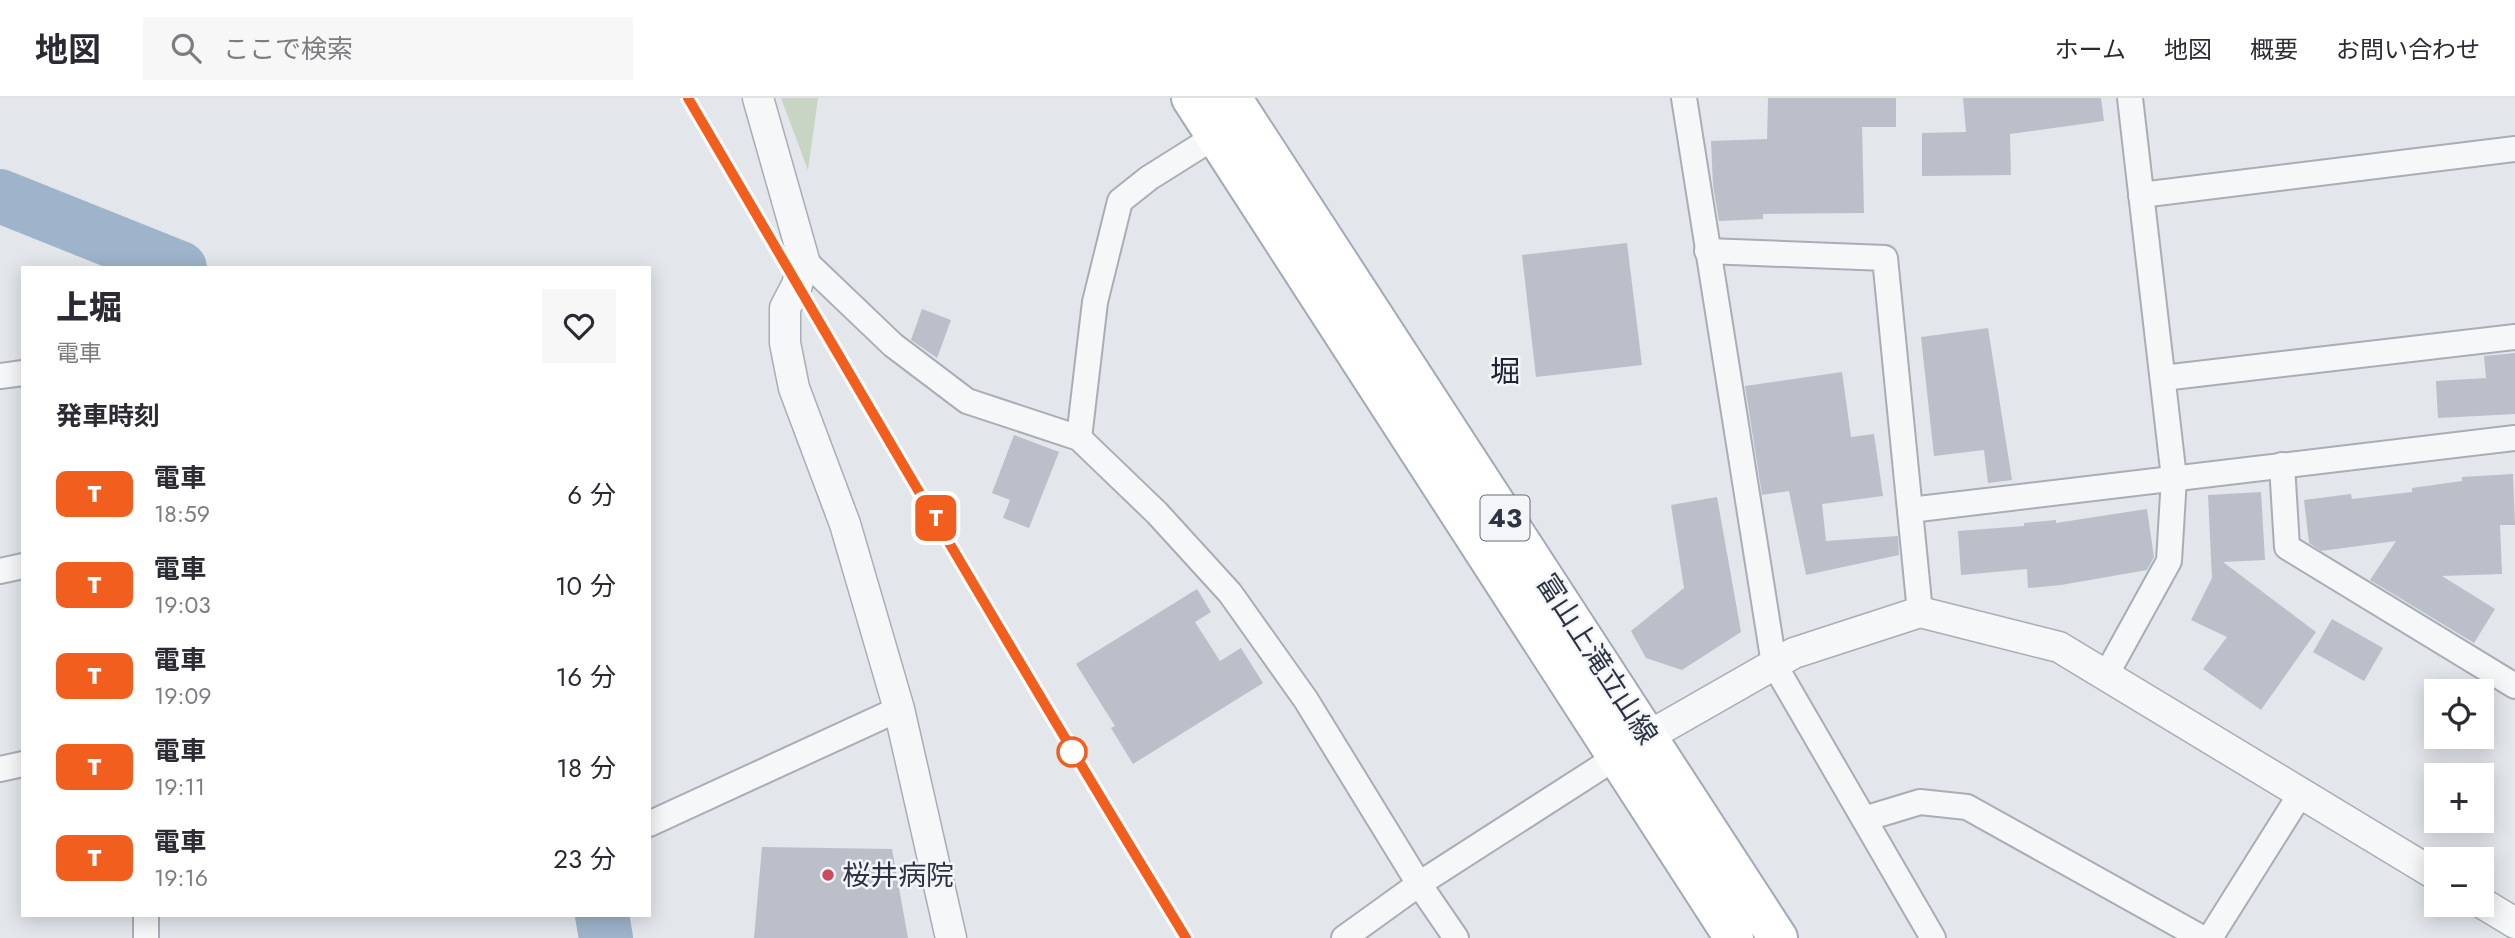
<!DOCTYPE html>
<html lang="ja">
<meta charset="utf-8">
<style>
:root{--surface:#fff;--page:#f7f7f7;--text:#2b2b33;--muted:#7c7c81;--line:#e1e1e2}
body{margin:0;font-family:Jost,"Noto Sans JP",sans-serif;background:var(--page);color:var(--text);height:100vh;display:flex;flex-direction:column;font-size:26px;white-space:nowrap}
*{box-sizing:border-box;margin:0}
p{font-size:23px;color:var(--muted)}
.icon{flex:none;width:38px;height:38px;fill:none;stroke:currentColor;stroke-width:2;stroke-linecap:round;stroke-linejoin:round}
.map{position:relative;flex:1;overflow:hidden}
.sheet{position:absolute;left:21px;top:168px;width:630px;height:651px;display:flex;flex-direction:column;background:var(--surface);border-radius:0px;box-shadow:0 4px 18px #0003}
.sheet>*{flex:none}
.badge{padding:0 14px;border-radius:10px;font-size:24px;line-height:46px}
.fabs{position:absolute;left:2424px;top:581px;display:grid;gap:14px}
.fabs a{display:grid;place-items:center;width:70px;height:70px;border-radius:0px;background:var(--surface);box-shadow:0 4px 18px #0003;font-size:35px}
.map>.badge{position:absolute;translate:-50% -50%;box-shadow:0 0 0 4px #fff}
h2{padding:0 35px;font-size:26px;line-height:63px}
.round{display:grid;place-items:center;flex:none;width:74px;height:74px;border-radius:0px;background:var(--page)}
.head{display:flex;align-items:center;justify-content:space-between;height:119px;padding:0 35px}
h1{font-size:33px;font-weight:800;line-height:52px}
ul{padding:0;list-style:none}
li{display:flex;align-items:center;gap:21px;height:91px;padding:0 35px}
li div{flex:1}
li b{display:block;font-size:26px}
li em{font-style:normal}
li .badge{min-width:77px;font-weight:700;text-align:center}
header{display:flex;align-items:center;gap:42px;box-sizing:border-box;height:98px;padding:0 35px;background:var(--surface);border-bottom:2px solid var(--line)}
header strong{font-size:33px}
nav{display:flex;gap:38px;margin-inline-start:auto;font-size:24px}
.search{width:490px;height:63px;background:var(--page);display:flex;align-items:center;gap:18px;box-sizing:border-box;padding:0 24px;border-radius:0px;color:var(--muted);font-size:26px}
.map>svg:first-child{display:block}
.green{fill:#c8d5c4}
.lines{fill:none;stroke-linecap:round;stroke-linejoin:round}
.river{stroke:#9eb4cb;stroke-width:54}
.building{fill:#babfc9}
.minor-casing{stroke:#a8adb6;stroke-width:28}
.tertiary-casing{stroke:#a8adb6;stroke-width:33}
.primary-casing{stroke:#a2aab7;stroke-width:42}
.minor{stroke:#f6f7f9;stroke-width:24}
.tertiary{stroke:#f6f7f9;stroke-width:30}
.primary{stroke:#fff;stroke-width:38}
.rail{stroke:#7c8595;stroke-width:5;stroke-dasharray:3.5 7;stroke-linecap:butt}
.line-casing{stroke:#fff;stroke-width:16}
.line{stroke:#f25e1d;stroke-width:10}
.stop-dot{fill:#fff;stroke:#f25e1d;stroke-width:3.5}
.poi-dot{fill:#cf495c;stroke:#f3f5f8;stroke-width:2.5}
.labels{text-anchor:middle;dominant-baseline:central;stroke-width:5;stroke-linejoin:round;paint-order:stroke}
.shield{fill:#f3f5f8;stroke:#676d7a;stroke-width:2}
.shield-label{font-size:26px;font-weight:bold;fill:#2b3344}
.street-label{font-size:28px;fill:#2b3344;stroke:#f3f5f8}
.poi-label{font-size:28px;fill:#2b3344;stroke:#f3f5f8;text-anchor:start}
.neighbourhood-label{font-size:30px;fill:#1d2535;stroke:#f3f5f8}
</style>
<header>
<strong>地図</strong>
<div class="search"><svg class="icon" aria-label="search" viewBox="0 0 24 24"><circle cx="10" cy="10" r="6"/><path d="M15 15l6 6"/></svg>ここで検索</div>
<nav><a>ホーム</a><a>地図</a><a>概要</a><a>お問い合わせ</a></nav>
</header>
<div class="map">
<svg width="2515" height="840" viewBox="0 0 2515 840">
<rect width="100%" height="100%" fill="#e3e6eb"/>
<path class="green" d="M781,0H818L808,72Z"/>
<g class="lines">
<g class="river">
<path d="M0,98L180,170"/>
<path d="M602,817L606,840"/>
</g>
</g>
<g class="building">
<path d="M1768,0H1896V29H1862L1864,115L1763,116V121L1719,123L1713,87L1711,43L1767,41Z"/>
<path d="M1963,0H2101L2104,23L2010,36L2011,77L1922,78V35L1966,34Z"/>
<path d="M1627,145L1642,267L1536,279L1522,157Z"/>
<path d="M922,211L951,222L937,260L911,242Z"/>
<path d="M1988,230L2012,382L1988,385L1984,352L1934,358L1921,239Z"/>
<path d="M2515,255V316L2438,320L2436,283L2486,280L2484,258Z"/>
<path d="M1842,274L1851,339L1874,336L1883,398L1822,406L1826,443L1898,438L1899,457L1806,477L1789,393L1762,397L1745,288Z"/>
<path d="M1014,337L1059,354L1029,430L1003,420L1010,402L992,395Z"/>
<path d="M2513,376L2515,427H2500L2502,476L2442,478L2495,511L2474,545L2370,482L2396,443L2321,453L2309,445L2304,402L2351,396L2352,401L2412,394V390L2462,383V379Z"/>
<path d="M2261,394L2265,462L2223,464L2316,534L2261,612L2203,571L2227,539L2191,522L2212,480L2208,397Z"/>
<path d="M1717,399L1741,534L1682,572L1646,560L1631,533L1684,490L1671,407Z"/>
<path d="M2147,411L2154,459L2147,472L2061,487L2028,490L2027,471L1961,477L1958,433L2024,428V425L2056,422V425Z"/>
<path d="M1197,491L1211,514L1195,524L1220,563L1241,550L1263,585L1133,666L1111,630L1115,628L1076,566Z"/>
<path d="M2332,521L2383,550L2364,583L2313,554Z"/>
<path d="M762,749L892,751L908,840H754Z"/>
</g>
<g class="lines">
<g class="minor-casing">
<g id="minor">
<path d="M1684,0L1774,566L1933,840"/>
<path d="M2141,97L2515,51"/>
<path d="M1707,153L1885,160L1920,514"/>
<path d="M804,162L893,247L967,303L1079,340L1157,415L1230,495L1306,602L1419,786L1456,840"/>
<path d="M0,278L23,275"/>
<path d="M2163,280L2515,239"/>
<path d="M1079,340L1095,204L1120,103L1149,80L1227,31"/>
<path d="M2282,367L2287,449L2515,588"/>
<path d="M1910,412L2515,340"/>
<path d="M0,473L23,468"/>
<path d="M2106,577L2169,463L2174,380L2130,0"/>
<path d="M0,671L23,666"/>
<path d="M1864,721L1920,704L1967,709L2202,840"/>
<path d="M649,726L899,611"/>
<path d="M146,840V817"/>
<path d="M1344,840L1419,786L1629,651"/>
<path d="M2210,840L2301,695"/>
</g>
</g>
<g class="tertiary-casing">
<g id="tertiary">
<path d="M758,0L804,162L797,187L785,210V245L794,290L845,426L899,611L951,840"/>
<path d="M1647,639L1794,555L1920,514L2059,549L2436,777"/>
<path d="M2482,805L2515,825"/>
</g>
</g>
<g class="primary-casing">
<g id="primary">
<path d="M1191,0L1734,840"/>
<path d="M1232,0L1778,840"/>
</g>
</g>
<use href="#minor" class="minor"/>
<use href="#tertiary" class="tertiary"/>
<use href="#primary" class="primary"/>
<path class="rail" d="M688,0C853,281 1016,562 1186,840"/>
</g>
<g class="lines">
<g class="line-casing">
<path id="line" d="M688,0C853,281 1016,562 1186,840"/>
</g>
<use href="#line" class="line"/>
</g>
<circle class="stop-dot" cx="1072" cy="654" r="14"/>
<circle class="poi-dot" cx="828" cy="777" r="7"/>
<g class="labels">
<rect class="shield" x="1480.5" y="397.5" width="49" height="45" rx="5"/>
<g class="shield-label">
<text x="1505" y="420">43</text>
</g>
<g class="street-label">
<text transform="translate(1597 561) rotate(57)">富山上滝立山線</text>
</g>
<g class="poi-label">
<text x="842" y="777">桜井病院</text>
</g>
<g class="neighbourhood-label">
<text x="1505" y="273">堀</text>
</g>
</g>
</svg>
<div class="fabs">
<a><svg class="icon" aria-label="locate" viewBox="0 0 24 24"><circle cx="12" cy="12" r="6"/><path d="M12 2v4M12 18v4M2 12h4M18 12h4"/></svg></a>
<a>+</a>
<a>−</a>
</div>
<b class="badge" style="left:936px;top:420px;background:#f25e1d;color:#fff">T</b>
<section class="sheet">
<div class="head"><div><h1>上堀</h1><p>電車</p></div><a class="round"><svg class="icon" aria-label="heart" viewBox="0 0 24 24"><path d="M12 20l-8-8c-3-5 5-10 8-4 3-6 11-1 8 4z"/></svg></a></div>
<h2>発車時刻</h2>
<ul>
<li><span class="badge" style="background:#f25e1d;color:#fff">T</span><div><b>電車</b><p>18:59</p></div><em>6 分</em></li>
<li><span class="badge" style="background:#f25e1d;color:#fff">T</span><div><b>電車</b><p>19:03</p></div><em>10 分</em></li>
<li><span class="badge" style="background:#f25e1d;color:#fff">T</span><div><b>電車</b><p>19:09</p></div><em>16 分</em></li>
<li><span class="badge" style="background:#f25e1d;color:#fff">T</span><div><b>電車</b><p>19:11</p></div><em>18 分</em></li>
<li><span class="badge" style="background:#f25e1d;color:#fff">T</span><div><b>電車</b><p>19:16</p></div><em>23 分</em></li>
</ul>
</section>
</div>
